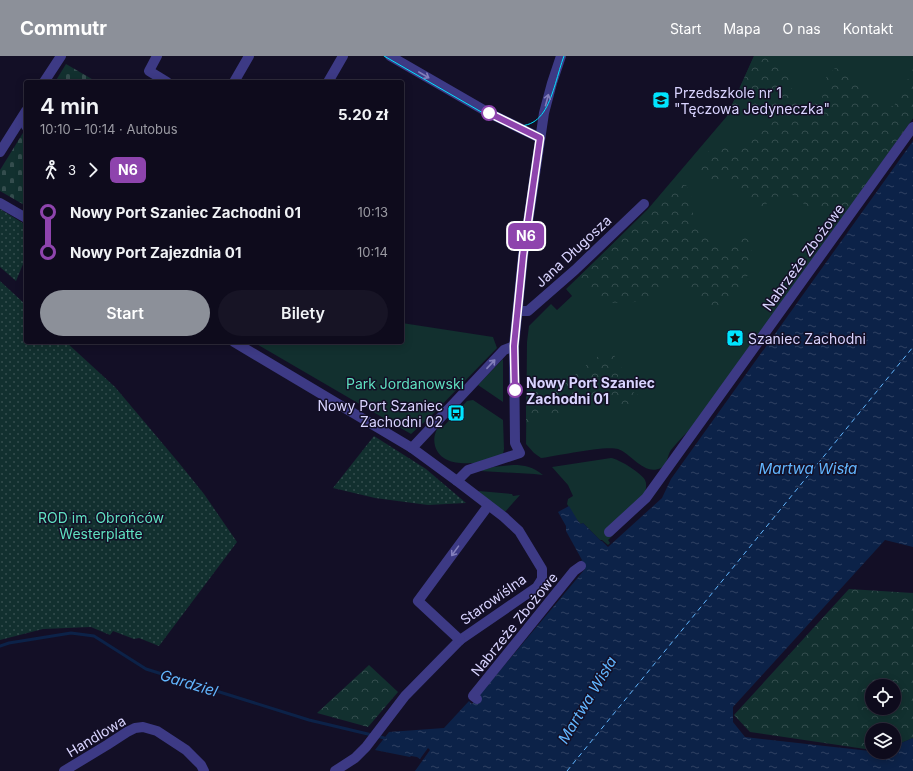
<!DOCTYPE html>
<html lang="pl">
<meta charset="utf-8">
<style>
:root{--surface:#0e0b1c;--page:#171425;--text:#f1f3f6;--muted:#9b9ba3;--line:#2e2b3b;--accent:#8c9099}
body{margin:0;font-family:Inter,sans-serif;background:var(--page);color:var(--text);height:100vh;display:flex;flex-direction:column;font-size:15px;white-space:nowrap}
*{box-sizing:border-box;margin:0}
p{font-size:13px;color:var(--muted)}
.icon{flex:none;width:22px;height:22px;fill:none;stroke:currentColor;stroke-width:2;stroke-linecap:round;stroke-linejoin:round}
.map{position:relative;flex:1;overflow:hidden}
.side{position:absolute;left:24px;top:24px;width:380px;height:264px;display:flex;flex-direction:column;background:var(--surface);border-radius:4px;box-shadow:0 2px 10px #0003,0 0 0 1px var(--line)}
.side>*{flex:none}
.badge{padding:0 8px;border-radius:6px;font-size:14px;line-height:26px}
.controls{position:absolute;left:865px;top:623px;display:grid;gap:8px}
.controls a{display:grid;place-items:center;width:36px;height:36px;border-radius:50%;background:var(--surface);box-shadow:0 2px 10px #0003,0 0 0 1px var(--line);font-size:20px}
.map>.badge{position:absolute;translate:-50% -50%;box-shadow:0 0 0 2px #fff}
.legs{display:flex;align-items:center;gap:6px;height:44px;padding:0 16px;font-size:13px}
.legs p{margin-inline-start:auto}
.summary{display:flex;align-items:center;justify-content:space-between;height:68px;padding:0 16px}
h1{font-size:22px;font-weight:600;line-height:30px}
.action{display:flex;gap:8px;margin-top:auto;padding:8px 16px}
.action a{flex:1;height:46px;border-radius:24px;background:var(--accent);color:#fff;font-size:16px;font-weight:600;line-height:46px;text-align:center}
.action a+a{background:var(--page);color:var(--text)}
ul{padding:0 16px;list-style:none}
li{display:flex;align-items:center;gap:14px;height:40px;font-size:15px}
li i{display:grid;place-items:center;width:6px;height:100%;margin:0 5px;background:currentColor}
li i::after{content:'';width:10px;height:10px;margin:-5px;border:3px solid;border-radius:50%;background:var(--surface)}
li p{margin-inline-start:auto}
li:first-child i{background:linear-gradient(#0000 50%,currentColor 0)}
li:last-child i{background:linear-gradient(currentColor 50%,#0000 0)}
header{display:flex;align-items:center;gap:24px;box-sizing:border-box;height:56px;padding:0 20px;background:var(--accent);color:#fff}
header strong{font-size:19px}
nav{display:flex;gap:22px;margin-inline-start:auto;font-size:14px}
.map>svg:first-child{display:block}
.green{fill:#12302f}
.forest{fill:url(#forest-crowns);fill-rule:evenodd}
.cemetery{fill:url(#cemetery-stones)}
.garden{fill:url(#garden-dots)}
.water{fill:url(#water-ripples)}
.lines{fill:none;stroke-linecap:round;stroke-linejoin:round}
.stream{stroke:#0c2248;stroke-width:3}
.ferry{stroke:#62b6ff;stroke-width:1;stroke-dasharray:5 4;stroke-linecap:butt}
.minor{stroke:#3d3a85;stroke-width:10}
.tram{stroke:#00e5ff;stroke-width:1}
.oneway{stroke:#837fbc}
.line-1-casing{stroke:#fff;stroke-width:9}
.line-1{stroke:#8e44ad;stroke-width:6}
.stop-1-dot{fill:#fff;stroke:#8e44ad;stroke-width:2}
.labels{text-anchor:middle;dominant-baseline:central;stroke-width:3;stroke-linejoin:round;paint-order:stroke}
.poi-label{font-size:14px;fill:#d9d4ff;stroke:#130f26;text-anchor:start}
.street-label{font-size:14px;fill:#d9d4ff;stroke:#130f26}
.stop-label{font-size:14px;font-weight:bold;fill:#d9d4ff;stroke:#130f26;text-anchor:start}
.park-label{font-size:14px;fill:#5fe0c0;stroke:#130f26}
.water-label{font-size:15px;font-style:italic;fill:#62b6ff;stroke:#130f26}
</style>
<header>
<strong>Commutr</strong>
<nav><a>Start</a><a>Mapa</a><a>O nas</a><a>Kontakt</a></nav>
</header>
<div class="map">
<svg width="913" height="715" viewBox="0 0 913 715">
<defs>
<pattern id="forest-crowns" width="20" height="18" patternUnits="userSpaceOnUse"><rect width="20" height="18" fill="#12302f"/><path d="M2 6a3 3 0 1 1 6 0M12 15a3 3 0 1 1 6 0" fill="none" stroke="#344d4e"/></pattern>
<pattern id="cemetery-stones" width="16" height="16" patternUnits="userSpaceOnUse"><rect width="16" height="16" fill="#12302f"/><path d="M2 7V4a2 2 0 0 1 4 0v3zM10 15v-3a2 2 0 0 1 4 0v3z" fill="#344d4e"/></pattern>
<pattern id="garden-dots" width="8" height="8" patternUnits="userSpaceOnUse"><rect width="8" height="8" fill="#12302f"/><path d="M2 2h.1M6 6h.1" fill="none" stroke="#344d4e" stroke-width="1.8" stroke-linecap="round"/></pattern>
<pattern id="water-ripples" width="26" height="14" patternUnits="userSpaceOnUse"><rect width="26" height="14" fill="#0c2248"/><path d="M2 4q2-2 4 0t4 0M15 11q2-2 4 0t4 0" fill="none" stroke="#2f4163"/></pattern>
</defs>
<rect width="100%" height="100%" fill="#130f26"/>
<g class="green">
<path d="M754,0H913V62L692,371C685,379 677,386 671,394C667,400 668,408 661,412C644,420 632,398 618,393C606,389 556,400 541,402L534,397L526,388L527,286L529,270L551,248L557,254L572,240L566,233L642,160L727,60Z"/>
<path d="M402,267L493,281L497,292L430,361L411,378L253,286H402Z"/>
<path d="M503,303V346L478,329Z"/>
<path d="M473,344L503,364L504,393L503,398C497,401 490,405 483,407C479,407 475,407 471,407C457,408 440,406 435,390C433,381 435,375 441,367L444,370L467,345Z"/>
<path d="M611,402C619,403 641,417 645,424C647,428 646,432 645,437L613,479L608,484L610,487L608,489L602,484H600L583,467L581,468L577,464L567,448L568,443L573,440L568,429L552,411Z"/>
<path d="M513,409C525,409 533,411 543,419L534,418L480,415L493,411Z"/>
<path d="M479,435L512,438L513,440L520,439L505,456L479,437Z"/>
</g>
<g class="forest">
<path d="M754,0C770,0 780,9 792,17V37L802,57L822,42L824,24L835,12L856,17L861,33L880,50H894L913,13V62L842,162L823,151L809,152L793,139L773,141L762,152C759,150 754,149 751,147C744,143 739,135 732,131C717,122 707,128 693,114L712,91L723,89L736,92L750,84L765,67L763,53L751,54L733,61L727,60Z"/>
<path d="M678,129H686L691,139L692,154L697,171L722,188L735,191L743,180L751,186L752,202L749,218L728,244L714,255L701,248L689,233L672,223L660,236L635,246L608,247L598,241L583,234L580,220L646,155L661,145Z"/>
<path d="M606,297L614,299L624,316L618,320L619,328L638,339L631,354L607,344L526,367V339L538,335L549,320L558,327H562L581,315L591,304Z"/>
<path d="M849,533L913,537V682L894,690V674H872V694L750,676L734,659ZM872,630H894V652H872Z"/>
<path d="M369,609L398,636L368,671L317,657Z"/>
</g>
<g class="cemetery">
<path d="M66,8L97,26H55Z"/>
<path d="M26,72V150L0,135V114Z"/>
</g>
<g class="garden">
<path d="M0,153L26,169V201L16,225L0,211Z"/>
<path d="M0,225L26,249V286H66L115,331L179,407L204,438L237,486L159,590L139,582L134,583L113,575L110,579L91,571L43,573L0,584Z"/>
<path d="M374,380L426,413L466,447L428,449L375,442L333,432Z"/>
</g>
<path class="water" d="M913,85V491L885,484L733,651V666L745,681L879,696H894V690L913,682V715H415L430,694L428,692L420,703L417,701L411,700L410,701L375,694L389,676L444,672L469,645L472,648L585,513L581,505L582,504L566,475V470L558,456L569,450L578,465L581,468L583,467L601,485H602L608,491L662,442L671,423Z"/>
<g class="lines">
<g class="stream">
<path d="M0,590L9,587L71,577L94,580L146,613L309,664L372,679"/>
<path d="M377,680L384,682"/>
</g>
<path class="ferry" d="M567,715L913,291"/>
<g class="minor">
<path d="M157,0L149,15L167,26"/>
<path d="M390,0L489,57L540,82"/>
<path d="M44,26L61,0"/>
<path d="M234,26L249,0"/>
<path d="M328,26L343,0"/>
<path d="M26,69V70"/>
<path d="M0,96L26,55"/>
<path d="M0,147L26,162"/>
<path d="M518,255H528L575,214L644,148"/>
<path d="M234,286L412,392L457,425L504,461L519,475L542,513V523L537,531L460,584L405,640L366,691L355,702L335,715"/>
<path d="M412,392L504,294L514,290"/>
<path d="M457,425L468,414L520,397L515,387L514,290L523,200L544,57L552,27L561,0"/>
<path d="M609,476L646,442L913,71"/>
<path d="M460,584L418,545L488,450"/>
<path d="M477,643L473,640L574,515L581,510"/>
<path d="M64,715L107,689L127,676L135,672L143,671L157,675L186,694L201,709L204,715"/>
</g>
<path class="tram" d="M384,0L497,65C549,86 551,35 564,0"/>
</g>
<defs><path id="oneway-shaft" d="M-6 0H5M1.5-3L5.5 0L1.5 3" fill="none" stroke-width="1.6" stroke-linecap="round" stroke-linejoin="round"/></defs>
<g class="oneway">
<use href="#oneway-shaft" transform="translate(424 19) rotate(30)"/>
<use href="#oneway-shaft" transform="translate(547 44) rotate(-75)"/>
<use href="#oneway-shaft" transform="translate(491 308) rotate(-47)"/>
<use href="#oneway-shaft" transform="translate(455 495) rotate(126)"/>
</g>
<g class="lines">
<g class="line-1-casing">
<path id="line-1" d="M489,57L540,82L523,200L514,290L515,334"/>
</g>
<use href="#line-1" class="line-1"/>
</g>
<defs>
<g id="school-square" transform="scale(0.9)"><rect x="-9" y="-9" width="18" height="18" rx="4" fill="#00e5ff" stroke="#130f26"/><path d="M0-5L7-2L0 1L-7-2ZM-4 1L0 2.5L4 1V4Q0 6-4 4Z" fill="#111"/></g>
<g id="sight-square" transform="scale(0.9)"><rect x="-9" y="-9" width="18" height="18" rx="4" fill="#00e5ff" stroke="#130f26"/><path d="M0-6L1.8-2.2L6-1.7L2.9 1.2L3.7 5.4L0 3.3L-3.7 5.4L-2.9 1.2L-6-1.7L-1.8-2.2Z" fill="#111"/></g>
<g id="bus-square" transform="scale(0.9)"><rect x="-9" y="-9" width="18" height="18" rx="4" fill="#00e5ff" stroke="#130f26"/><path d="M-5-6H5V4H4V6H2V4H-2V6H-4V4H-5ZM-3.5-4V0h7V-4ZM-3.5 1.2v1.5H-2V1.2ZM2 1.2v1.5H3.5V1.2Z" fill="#111"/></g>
</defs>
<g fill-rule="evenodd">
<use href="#school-square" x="661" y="44"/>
<use href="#sight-square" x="735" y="282"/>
<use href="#bus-square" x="456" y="357"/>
</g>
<g class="stop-1-dot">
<circle cx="489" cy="57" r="7"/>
<circle cx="515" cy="334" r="7"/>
</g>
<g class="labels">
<g class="poi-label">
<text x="674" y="36">Przedszkole nr 1<tspan x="674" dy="16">"Tęczowa Jedyneczka"</tspan></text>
<text x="748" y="282">Szaniec Zachodni</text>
<text x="443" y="349" text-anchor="end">Nowy Port Szaniec<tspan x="443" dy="16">Zachodni 02</tspan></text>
</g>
<g class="street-label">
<text transform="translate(573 195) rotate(-43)">Jana Długosza</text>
<text transform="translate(803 201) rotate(-54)">Nabrzeże Zbożowe</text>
<text transform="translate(493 543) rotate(-35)">Starowiślna</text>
<text transform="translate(514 568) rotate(-51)">Nabrzeże Zbożowe</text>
<text transform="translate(96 680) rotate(-31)">Handlowa</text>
</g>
<g class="stop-label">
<text x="526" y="326">Nowy Port Szaniec<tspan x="526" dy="16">Zachodni 01</tspan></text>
</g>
<g class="park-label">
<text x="405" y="327">Park Jordanowski</text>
<text x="101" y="461">ROD im. Obrońców<tspan x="101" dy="16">Westerplatte</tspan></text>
</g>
<g class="water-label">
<text x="808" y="412">Martwa Wisła</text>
<text transform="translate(189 627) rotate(17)">Gardziel</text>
<text transform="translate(587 644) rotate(-59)">Martwa Wisła</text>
</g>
</g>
</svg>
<div class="controls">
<a><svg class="icon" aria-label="locate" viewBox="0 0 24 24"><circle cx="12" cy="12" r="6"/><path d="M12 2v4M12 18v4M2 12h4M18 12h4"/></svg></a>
<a><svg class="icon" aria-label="layers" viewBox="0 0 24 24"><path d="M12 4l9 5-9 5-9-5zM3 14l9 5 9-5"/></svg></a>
</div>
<b class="badge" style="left:526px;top:180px;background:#8e44ad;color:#fff">N6</b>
<section class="side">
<div class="summary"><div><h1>4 min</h1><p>10:10 – 10:14 · Autobus</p></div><b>5.20 zł</b></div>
<div class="legs"><svg class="icon" aria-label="walk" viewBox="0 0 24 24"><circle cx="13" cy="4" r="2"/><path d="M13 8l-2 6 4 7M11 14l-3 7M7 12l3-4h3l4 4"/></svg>3<svg class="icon" aria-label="forward" viewBox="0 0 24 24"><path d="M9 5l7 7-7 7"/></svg><b class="badge" style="background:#8e44ad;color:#fff">N6</b></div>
<ul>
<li><i style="color:#8e44ad"></i><b>Nowy Port Szaniec Zachodni 01</b><p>10:13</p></li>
<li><i style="color:#8e44ad"></i><b>Nowy Port Zajezdnia 01</b><p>10:14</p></li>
</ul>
<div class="action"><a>Start</a><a>Bilety</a></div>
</section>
</div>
